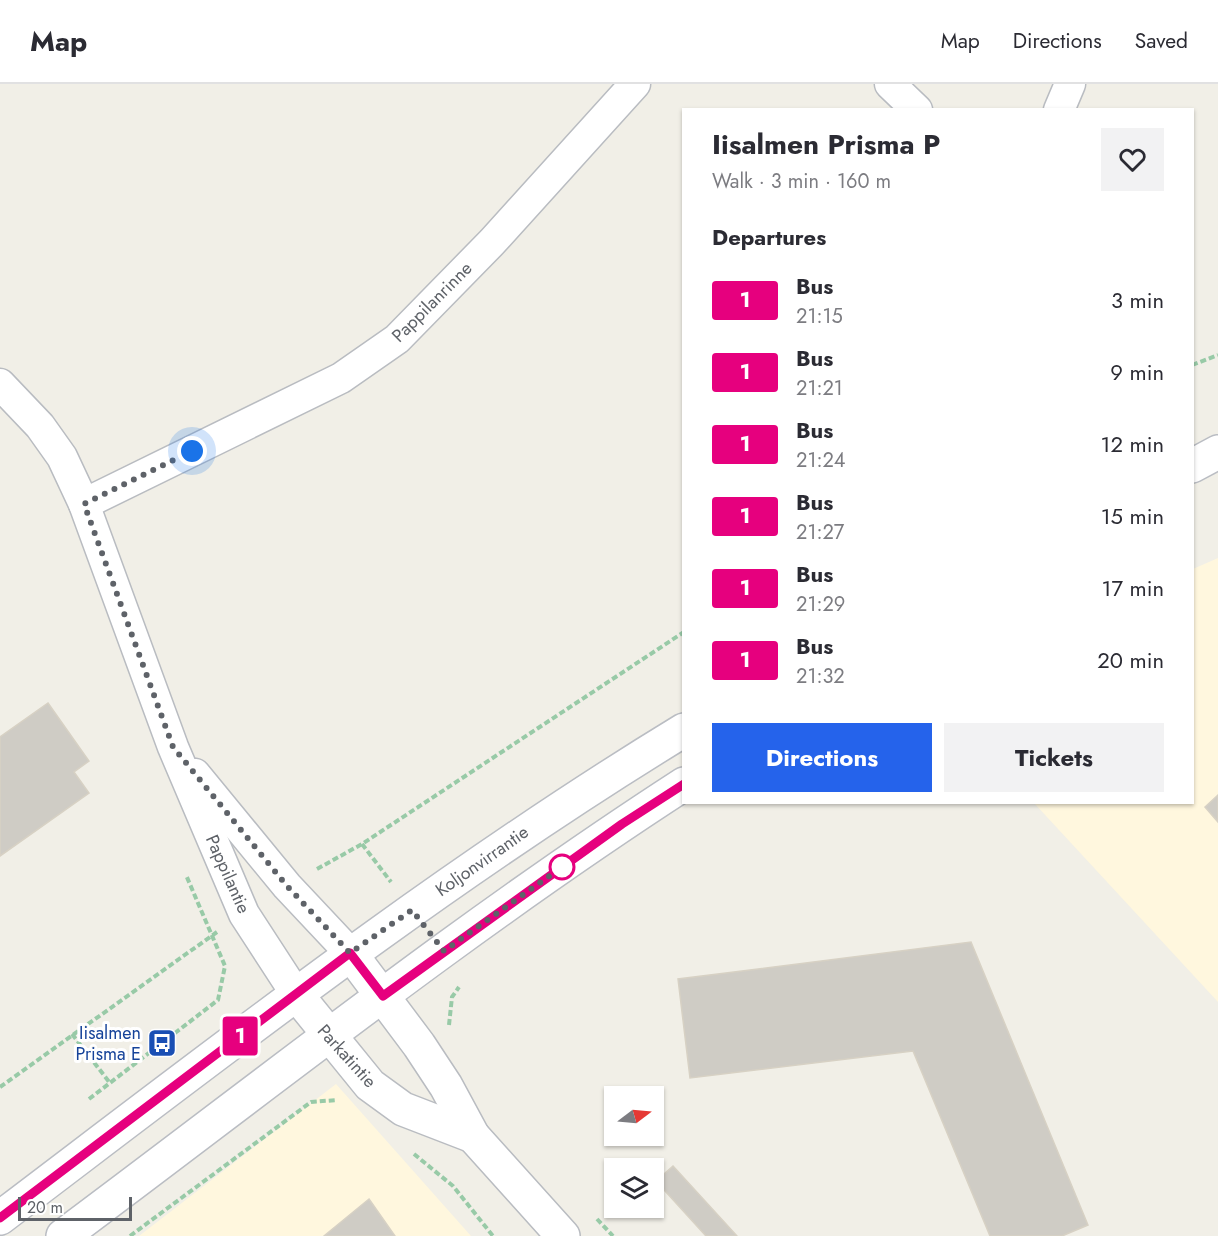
<!DOCTYPE html>
<meta charset="utf-8">
<style>
:root{--surface:#fff;--page:#f2f2f3;--text:#2b2b33;--muted:#7c7c81;--line:#e1e1e2;--accent:#2563eb}
body{margin:0;font-family:Jost,sans-serif;background:var(--page);color:var(--text);height:100vh;display:flex;flex-direction:column;font-size:22px;white-space:nowrap}
*{box-sizing:border-box;margin:0}
p{font-size:20px;color:var(--muted)}
.icon{flex:none;width:33px;height:33px;fill:none;stroke:currentColor;stroke-width:2;stroke-linecap:round;stroke-linejoin:round}
.map{position:relative;flex:1;overflow:hidden}
.side{position:absolute;left:682px;top:24px;width:512px;height:696px;display:flex;flex-direction:column;background:var(--surface);border-radius:0px;box-shadow:0 2px 4px #0004}
.side>*{flex:none}
.badge{padding:0 12px;border-radius:4px;font-size:21px;line-height:39px}
.needle{width:39px;rotate:74deg}
.controls{position:absolute;left:604px;top:1002px;display:grid;gap:12px}
.controls a{display:grid;place-items:center;width:60px;height:60px;border-radius:0px;background:var(--surface);box-shadow:0 2px 4px #0004;font-size:30px}
.scale{position:absolute;left:18px;bottom:15px;width:114px;box-sizing:border-box;padding-left:6px;border:3px solid #5e6268;border-top:0;font-size:16px;line-height:21px;white-space:nowrap;color:#5e6268;-webkit-text-stroke:4px #fff;paint-order:stroke}
.you{position:absolute;width:30px;height:30px;margin:-15px;border:4px solid #fff;border-radius:50%;background:#1a73e8;box-shadow:0 0 0 9px #1a73e833}
.map>.badge{position:absolute;translate:-50% -50%;box-shadow:0 0 0 3px #fff}
h2{padding:0 30px;font-size:22px;line-height:54px}
.round{display:grid;place-items:center;flex:none;width:63px;height:63px;border-radius:0px;background:var(--page)}
.headline{display:flex;align-items:center;justify-content:space-between;height:102px;padding:0 30px}
h1{font-size:28px;font-weight:700;line-height:45px}
.button{display:flex;gap:12px;margin-top:auto;padding:12px 30px}
.button a{flex:1;height:69px;border-radius:0px;background:var(--accent);color:#fff;font-size:24px;font-weight:700;line-height:69px;text-align:center}
.button a+a{background:var(--page);color:var(--text)}
ul{padding:0;list-style:none}
li{display:flex;align-items:center;gap:18px;height:72px;padding:0 30px}
li div{flex:1}
li b{display:block;font-size:22px}
li em{font-style:normal}
li .badge{min-width:66px;font-weight:700;text-align:center}
header{display:flex;align-items:center;gap:36px;box-sizing:border-box;height:84px;padding:0 30px;background:var(--surface);border-bottom:2px solid var(--line)}
header strong{font-size:28px}
nav{display:flex;gap:33px;margin-inline-start:auto;font-size:21px}
.map>svg:first-child{display:block}
.commercial{fill:#fff7de}
.building{fill:#cfccc5;stroke:#d7d1c4;stroke-width:1.5}
.lines{fill:none;stroke-linecap:round;stroke-linejoin:round}
.minor-casing{stroke:#b9bcc1;stroke-width:33}
.tertiary-casing{stroke:#b9bcc1;stroke-width:36}
.secondary-casing{stroke:#babdc3;stroke-width:36}
.path{stroke:#98caa7;stroke-width:4;stroke-dasharray:6 3;stroke-linecap:butt}
.minor{stroke:#fff;stroke-width:30}
.tertiary{stroke:#fff;stroke-width:33}
.secondary{stroke:#fff;stroke-width:33}
.line-casing{stroke:#fff;stroke-width:14}
.line{stroke:#e6007e;stroke-width:9}
.walk{stroke:#5e6268;stroke-width:6;stroke-dasharray:0 10.8}
.stop-dot{fill:#fff;stroke:#e6007e;stroke-width:3}
.labels{text-anchor:middle;dominant-baseline:central;stroke-width:6;stroke-linejoin:round;paint-order:stroke}
.street-label{font-size:18px;fill:#5e6268;stroke:#fff}
.transit-label{font-size:18px;fill:#164399;stroke:#fff;text-anchor:end}
</style>
<header>
<strong>Map</strong>
<nav><a>Map</a><a>Directions</a><a>Saved</a></nav>
</header>
<div class="map">
<svg width="1218" height="1152" viewBox="0 0 1218 1152">
<rect width="100%" height="100%" fill="#f1efe7"/>
<g class="commercial">
<path d="M1218,474V918L1034,719L1192,718L1193,485Z"/>
<path d="M336,1000L471,1152H139Z"/>
</g>
<g class="building">
<path d="M48,619L89,677L74,688L89,709L0,772V653Z"/>
<path d="M1218,711V738L1205,723Z"/>
<path d="M971,858L1088,1141L1062,1152H990L913,967L690,994L678,895Z"/>
<path d="M673,1082L737,1152H706L656,1097Z"/>
<path d="M369,1115L395,1152H324Z"/>
</g>
<g class="lines">
<g class="minor-casing">
<g id="minor">
<path d="M890,0L917,26"/>
<path d="M1059,26L1070,0"/>
<path d="M0,300L40,342L62,373L84,420L173,663L244,830L296,910"/>
<path d="M84,420L341,294L397,255L492,158L635,0"/>
<path d="M195,690L287,802L350,869"/>
</g>
</g>
<g class="tertiary-casing">
<g id="tertiary">
<path d="M350,869L419,961L446,1002L473,1052L563,1152"/>
<path d="M296,910L370,1001L403,1025L473,1052"/>
</g>
</g>
<g class="secondary-casing">
<g id="secondary">
<path d="M1192,382L1218,368"/>
<path d="M0,1134C223,965 444,792 684,646"/>
<path d="M63,1152C268,999 469,839 684,700"/>
</g>
</g>
<g class="path">
<path d="M1192,281L1218,271"/>
<path d="M362,760L391,798"/>
<path d="M317,785L362,760L684,548"/>
<path d="M449,941L452,913L459,903"/>
<path d="M72,950L110,999"/>
<path d="M0,1003L217,848"/>
<path d="M89,1015L218,916L225,882L186,791"/>
<path d="M414,1070L453,1102L493,1152"/>
<path d="M597,1135L613,1152"/>
<path d="M130,1152L311,1018L337,1016"/>
</g>
<use href="#minor" class="minor"/>
<use href="#tertiary" class="tertiary"/>
<use href="#secondary" class="secondary"/>
</g>
<g class="lines">
<g class="line-casing">
<path id="line" d="M0,1134L350,869L383,912L622,740L684,700"/>
</g>
<use href="#line" class="line"/>
<path class="walk" d="M192,367L84,420L173,663L287,802L350,869L412,826L444,867L569,778L562,783"/>
</g>
<defs>
<g id="bus-square" transform="scale(1.5)"><rect x="-9" y="-9" width="18" height="18" rx="4" fill="#1a4fb4" stroke="#fff"/><path d="M-5-6H5V4H4V6H2V4H-2V6H-4V4H-5ZM-3.5-4V0h7V-4ZM-3.5 1.2v1.5H-2V1.2ZM2 1.2v1.5H3.5V1.2Z" fill="#fff"/></g>
</defs>
<g fill-rule="evenodd">
<use href="#bus-square" x="162" y="959"/>
</g>
<circle class="stop-dot" cx="562" cy="783" r="12"/>
<g class="labels">
<g class="street-label">
<text transform="translate(432 218) rotate(-45)">Pappilanrinne</text>
<text transform="translate(482 777) rotate(-35)">Koljonvirrantie</text>
<text transform="translate(228 790) rotate(66)">Pappilantie</text>
<text transform="translate(347 972) rotate(48)">Parkatintie</text>
</g>
<g class="transit-label">
<text x="141" y="949">Iisalmen<tspan x="141" dy="21">Prisma E</tspan></text>
</g>
</g>
</svg>
<div class="controls">
<a><svg class="needle" viewBox="-14 -14 28 28"><path d="M0-13l5 13h-10z" fill="#e53935"/><path d="M0 13l5-13h-10z" fill="#7c7c81"/></svg></a>
<a><svg class="icon" aria-label="layers" viewBox="0 0 24 24"><path d="M12 4l9 5-9 5-9-5zM3 14l9 5 9-5"/></svg></a>
</div>
<div class="scale">20 m</div>
<div class="you" style="left:192px;top:367px"></div>
<b class="badge" style="left:240px;top:952px;background:#e6007e;color:#fff">1</b>
<section class="side">
<div class="headline"><div><h1>Iisalmen Prisma P</h1><p>Walk · 3 min · 160 m</p></div><a class="round"><svg class="icon" aria-label="heart" viewBox="0 0 24 24"><path d="M12 20l-8-8c-3-5 5-10 8-4 3-6 11-1 8 4z"/></svg></a></div>
<h2>Departures</h2>
<ul>
<li><span class="badge" style="background:#e6007e;color:#fff">1</span><div><b>Bus</b><p>21:15</p></div><em>3 min</em></li>
<li><span class="badge" style="background:#e6007e;color:#fff">1</span><div><b>Bus</b><p>21:21</p></div><em>9 min</em></li>
<li><span class="badge" style="background:#e6007e;color:#fff">1</span><div><b>Bus</b><p>21:24</p></div><em>12 min</em></li>
<li><span class="badge" style="background:#e6007e;color:#fff">1</span><div><b>Bus</b><p>21:27</p></div><em>15 min</em></li>
<li><span class="badge" style="background:#e6007e;color:#fff">1</span><div><b>Bus</b><p>21:29</p></div><em>17 min</em></li>
<li><span class="badge" style="background:#e6007e;color:#fff">1</span><div><b>Bus</b><p>21:32</p></div><em>20 min</em></li>
</ul>
<div class="button"><a>Directions</a><a>Tickets</a></div>
</section>
</div>
